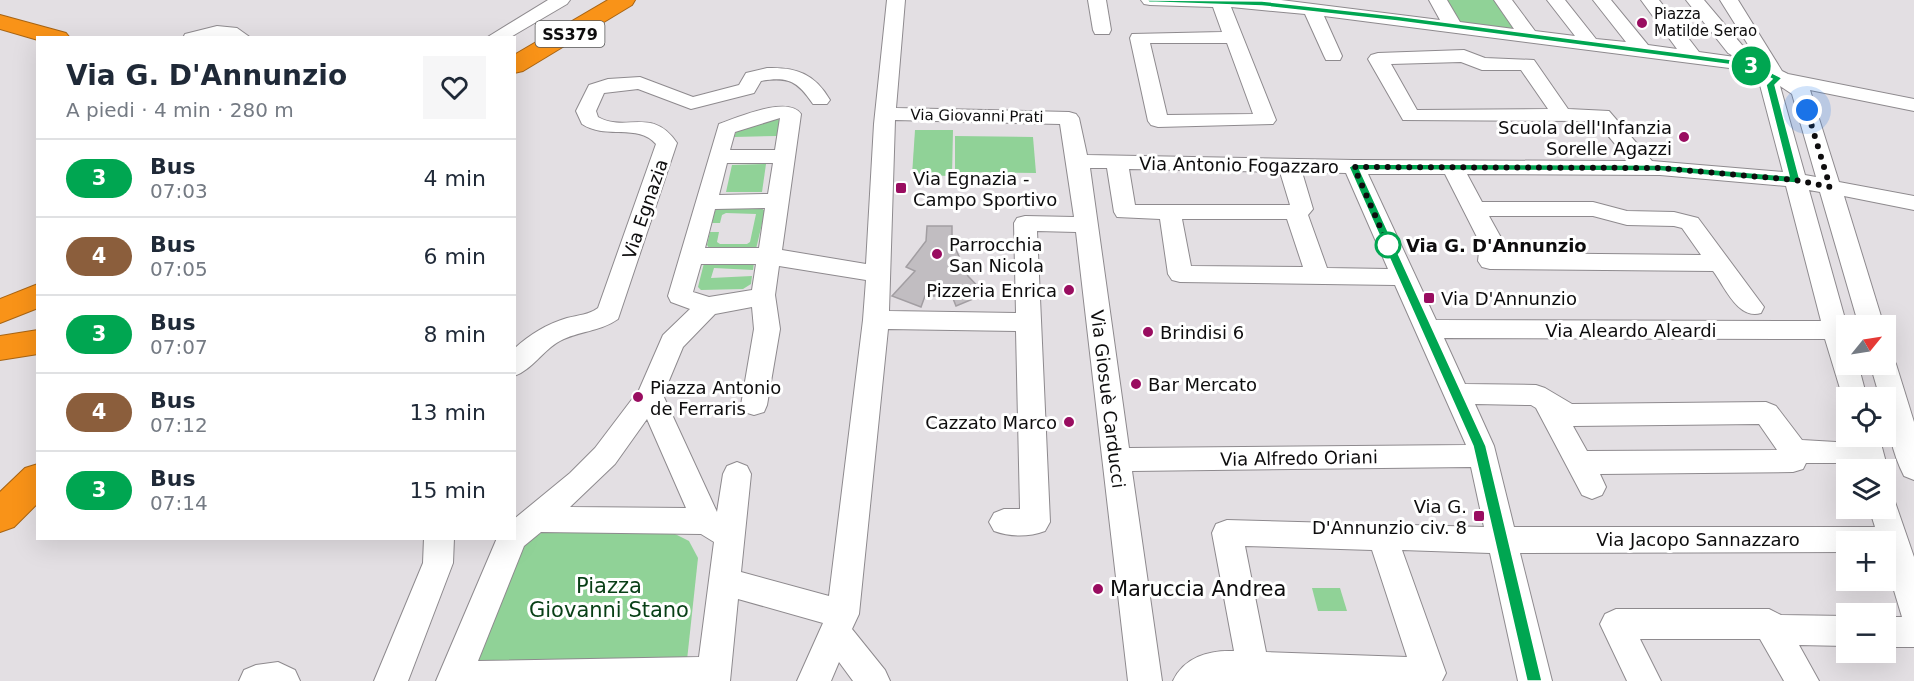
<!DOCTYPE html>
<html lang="it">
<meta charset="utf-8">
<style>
:root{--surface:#fff;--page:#f6f6f7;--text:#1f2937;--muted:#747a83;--line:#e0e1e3}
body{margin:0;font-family:"DejaVu Sans",sans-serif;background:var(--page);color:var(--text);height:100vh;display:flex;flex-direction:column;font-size:22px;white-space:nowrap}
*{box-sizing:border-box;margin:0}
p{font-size:20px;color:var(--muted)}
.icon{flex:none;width:33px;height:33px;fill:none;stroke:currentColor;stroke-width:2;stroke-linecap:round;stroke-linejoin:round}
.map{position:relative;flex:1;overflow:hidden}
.side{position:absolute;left:36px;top:36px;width:480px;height:504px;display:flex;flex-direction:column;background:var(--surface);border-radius:0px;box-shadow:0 6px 24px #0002}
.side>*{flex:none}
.badge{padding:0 12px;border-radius:20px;font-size:21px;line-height:39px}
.needle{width:39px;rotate:60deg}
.fabs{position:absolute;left:1836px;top:315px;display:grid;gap:12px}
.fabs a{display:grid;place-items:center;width:60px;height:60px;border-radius:0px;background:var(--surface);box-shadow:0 6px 24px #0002;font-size:30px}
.you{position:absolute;width:30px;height:30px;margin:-15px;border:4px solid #fff;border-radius:50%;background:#1a73e8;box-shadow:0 0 0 9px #1a73e833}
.map>.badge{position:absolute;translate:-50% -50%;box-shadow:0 0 0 3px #fff}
.round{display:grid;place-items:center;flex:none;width:63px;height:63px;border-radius:0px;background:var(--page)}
.headline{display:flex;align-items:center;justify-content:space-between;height:102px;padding:0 30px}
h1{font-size:28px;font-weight:800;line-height:45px}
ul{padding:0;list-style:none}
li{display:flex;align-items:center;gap:18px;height:78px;padding:0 30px;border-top:2px solid var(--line)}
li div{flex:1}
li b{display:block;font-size:22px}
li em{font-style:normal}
li .badge{min-width:66px;font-weight:700;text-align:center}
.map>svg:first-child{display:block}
.green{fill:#90d297}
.building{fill:#c1bdc1;stroke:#a29ea2;stroke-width:1.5}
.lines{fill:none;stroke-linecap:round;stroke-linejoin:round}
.minor-casing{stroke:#8e8a8e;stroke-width:2}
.highway-casing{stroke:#a76414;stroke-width:2}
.minor{fill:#fff;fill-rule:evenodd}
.highway{fill:#f99318;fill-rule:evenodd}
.line{fill:#00a651;stroke:#fff;stroke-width:1.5}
.walk{stroke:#0e0d0e;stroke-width:6;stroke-dasharray:0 10.8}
.poi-dot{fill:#990d60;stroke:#fff;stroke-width:2}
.stop-dot{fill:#fff;stroke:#00a651;stroke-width:3}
.labels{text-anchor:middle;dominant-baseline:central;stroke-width:6;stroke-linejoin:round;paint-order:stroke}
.far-poi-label{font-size:15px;fill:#0e0d0e;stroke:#fff;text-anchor:start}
.far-street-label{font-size:15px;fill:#0e0d0e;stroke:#fff}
.shield{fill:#fff;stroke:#565656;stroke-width:1.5}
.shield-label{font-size:16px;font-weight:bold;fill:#0e0d0e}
.poi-label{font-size:18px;fill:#0e0d0e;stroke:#fff;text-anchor:start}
.street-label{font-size:18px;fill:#0e0d0e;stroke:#fff}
.stop-label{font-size:18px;font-weight:bold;fill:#0e0d0e;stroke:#fff;text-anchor:start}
.near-park-label{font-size:21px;fill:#083f16;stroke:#fff}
.near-poi-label{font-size:21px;fill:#0e0d0e;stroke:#fff;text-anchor:start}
</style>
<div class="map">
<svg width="1914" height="681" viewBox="0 0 1914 681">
<rect width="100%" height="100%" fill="#e3dfe3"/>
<g class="green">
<path d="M1442,0H1500L1522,31L1455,22Z"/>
<path d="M778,119L780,120L777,136L734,137L737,130Z"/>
<path d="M915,130H953L952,176L912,175Z"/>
<path d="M955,136L1033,137L1036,173L955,172Z"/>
<path d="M766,164L762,192H726L732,165Z"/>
<path d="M760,207L765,211L756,249L709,248L707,245L710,232H719L717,242L720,244H747L750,242L756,214L726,213L722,215L720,223H712L715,211L718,208Z"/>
<path d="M704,263H754L753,270L714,268L711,278L752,276L751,284L743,289L701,290L698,287Z"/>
<path d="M547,530L671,532L689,541L698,558L687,660L681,668L477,660L525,542Z"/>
<path d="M1312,588H1340L1347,611H1318Z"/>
</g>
<path class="building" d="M927,226H952V241L968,276L985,294L956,306L952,296H925L921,307L892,296L915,271L906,267L926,241Z"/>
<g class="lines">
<g class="minor-casing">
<g id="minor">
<path d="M548,0H570L567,4L509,38H486Z"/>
<path d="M887,0H905L896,108L1069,112L1076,114L1079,118L1087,155L1354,160L1629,161L1596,121L1403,120L1368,59L1371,55L1378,53L1464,50L1485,58L1534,60L1568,109L1609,111L1652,161L1783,172L1760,85L1765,79L1745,70L1324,16L1342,56L1340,60H1326L1324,56L1305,14L1231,7L1276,120L1273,124L1158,127L1151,125L1148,121L1130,38L1132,34L1222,32L1213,7L1150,5L1144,4L1141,0H1281L1440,20L1429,0H1447L1460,22L1514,29L1494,0H1512L1535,31L1575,36L1547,0H1565L1596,39L1626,42L1593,0H1611L1648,45L1677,49L1641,0H1659L1699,52L1735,57L1728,53L1686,0H1704L1742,45L1752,51L1720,0H1738L1782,71L1788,74L1914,99V111L1810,90L1839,182L1914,196V210L1844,196L1884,326H1859L1820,192L1809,190L1847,326L1846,364H1858L1867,398H1846V406L1845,405L1825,339L1444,338L1465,384L1536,385L1545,388L1572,404L1766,402L1776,406L1802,440L1853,443L1851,436H1879L1888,470L1886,475V470H1860L1857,460L1847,463H1806L1803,469L1793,472L1600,474L1606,487L1602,495L1592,499L1582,495L1536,408L1531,405L1475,404L1494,446L1514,527H1875L1869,508H1886V496L1894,499L1914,557V647H1886V617H1902L1886,564V542H1846V552L1520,553L1552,681H1518L1490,553L1402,550L1446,673L1442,681H1173C1184,657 1209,650 1234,651L1212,533L1216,524L1227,520L1484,527L1471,467L1132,471L1162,681H1128L1076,232L1037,231L1050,522L1045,531C1029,537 1010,537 994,531L989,522L994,513L1004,509H1020L1016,331L888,329L859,614L852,629L885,670L890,681H853L839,662L831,681H797L823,623L738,599L730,681H436L497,538H514V519L570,473L595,448L639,390L663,335L690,309L671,302L668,296L719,124C737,118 788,95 801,114L782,250L866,264L874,124ZM1150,43H1227L1253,114L1167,115ZM1461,62L1482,70H1521L1548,109L1417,110L1391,64ZM1780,86L1792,94L1816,177L1805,175ZM780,118L775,150H730L735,132ZM895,120L1060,124L1074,217L1025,216L1017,218L1014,223L1016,313L889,311ZM727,163H773L768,194L719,195ZM1090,168H1107L1114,212L1117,217L1160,219L1168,274L1172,280L1180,282L1395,285L1466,445L1129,448ZM1129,169L1280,172L1290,205H1135ZM1302,172L1346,173L1388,269L1327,268L1308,215L1313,209ZM1368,174H1445L1480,243L1478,261L1482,267L1490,269L1713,271C1725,287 1738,320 1761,313L1764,307L1698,218L1674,212L1627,211L1593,202H1482L1467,174L1660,175L1786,186L1821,321L1436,320ZM765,208L759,248H705L715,209ZM1489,216H1593L1627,225L1674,226L1682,228L1701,255L1503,253L1504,243ZM1182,219H1287L1303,267L1191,266ZM701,264H756L752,290L709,297L693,292ZM779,266L866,280L863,320L829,596L741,572L751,474L747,466L737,462L727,466L723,474L717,512L663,395L683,347L715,314L752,307L754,329L741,405L744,412L754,415L764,412L767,405L780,329L775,295ZM647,419L686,508L570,507L615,464ZM1759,424L1777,450L1587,451L1573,426ZM541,532L701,534L714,542L699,657L478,661L524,546ZM1245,546L1372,550L1407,657L1266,652Z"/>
<path d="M1088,0H1106L1111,30L1109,34H1095L1093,30Z"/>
<path d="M217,26L237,28L251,38H183L185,34Z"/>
<path d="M767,68C797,67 815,74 830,100L827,104H813C798,82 789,76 761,81L754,93L691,109L638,89L604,93L596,111L598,117C626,133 652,106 677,143L618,319C600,332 578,331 560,341C543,350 532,370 514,376V349C530,334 547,324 567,318C578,315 589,315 598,308L656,144C638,123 606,140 582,124L576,111L589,85L608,79L640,77L693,97L739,85L746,73Z"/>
<path d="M1886,355L1892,357L1896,364L1914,422V480L1904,476C1892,453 1886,424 1886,398H1880L1870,364H1886Z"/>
<path d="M424,538H454L453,563L408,681H374L423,563Z"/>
<path d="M1616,609H1769L1781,615L1846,616V646L1799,645L1819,681H1784L1760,639H1640L1661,681H1627L1600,624L1605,614Z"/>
<path d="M278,662L295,670L300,681H239L244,670L256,665Z"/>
</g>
</g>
<g class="highway-casing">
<g id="highway">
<path d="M608,0H635L632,5L523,71L514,73V55Z"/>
<path d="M0,15L66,33L70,38H38V40L0,29Z"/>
<path d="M38,284V308L0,323V299Z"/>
<path d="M38,330V354L0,360V336Z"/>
<path d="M38,464V503L14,527L0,532V492L25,468Z"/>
</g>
</g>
<use href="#minor" class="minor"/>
<use href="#highway" class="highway"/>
</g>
<path class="line" d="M1145,0H1149L1262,1L1397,16L1750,62L1782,78L1775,85L1800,180L1795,183L1660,171L1360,170L1486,446L1542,681H1527L1473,446L1349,167L1354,164L1660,165L1789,176L1766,85L1772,79L1748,67L1397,21L1262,6L1149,2Z"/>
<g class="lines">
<path class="walk" d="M1388,245L1354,167L1660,168L1795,180L1830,187L1807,110"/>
</g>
<g class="poi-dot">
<circle cx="1642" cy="23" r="6"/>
<circle cx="1684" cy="137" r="6"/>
<rect x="895" y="182" width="12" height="12" rx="3"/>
<circle cx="937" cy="254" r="6"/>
<circle cx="1069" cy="290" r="6"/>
<rect x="1423" y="292" width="12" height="12" rx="3"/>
<circle cx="1148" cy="332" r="6"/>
<circle cx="1136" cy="384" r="6"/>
<circle cx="638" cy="397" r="6"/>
<circle cx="1069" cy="422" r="6"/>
<rect x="1473" y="510" width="12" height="12" rx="3"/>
<circle cx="1098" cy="589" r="6"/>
</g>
<circle class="stop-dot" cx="1388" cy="245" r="12"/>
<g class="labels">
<g class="far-poi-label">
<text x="1654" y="14">Piazza<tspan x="1654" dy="17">Matilde Serao</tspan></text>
</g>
<g class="far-street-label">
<text transform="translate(977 116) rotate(1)">Via Giovanni Prati</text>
</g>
<rect class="shield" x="535.5" y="21" width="69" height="26" rx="4.5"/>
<g class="shield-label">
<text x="570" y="34">SS379</text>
</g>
<g class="poi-label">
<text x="1672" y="127" text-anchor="end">Scuola dell'Infanzia<tspan x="1672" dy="21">Sorelle Agazzi</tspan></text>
<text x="913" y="178">Via Egnazia -<tspan x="913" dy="21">Campo Sportivo</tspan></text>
<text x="949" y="244">Parrocchia<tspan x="949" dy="21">San Nicola</tspan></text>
<text x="1057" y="290" text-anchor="end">Pizzeria Enrica</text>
<text x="1441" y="298">Via D'Annunzio</text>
<text x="1160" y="332">Brindisi 6</text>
<text x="1148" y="384">Bar Mercato</text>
<text x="650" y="387">Piazza Antonio<tspan x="650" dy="21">de Ferraris</tspan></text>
<text x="1057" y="422" text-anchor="end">Cazzato Marco</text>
<text x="1467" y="506" text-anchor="end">Via G.<tspan x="1467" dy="21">D'Annunzio civ. 8</tspan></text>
</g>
<g class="street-label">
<text transform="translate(1239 165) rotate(1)">Via Antonio Fogazzaro</text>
<text transform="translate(645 209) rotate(-71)">Via Egnazia</text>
<text x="1631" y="330">Via Aleardo Aleardi</text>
<text transform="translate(1108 399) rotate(83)">Via Giosuè Carducci</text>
<text transform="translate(1299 458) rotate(-1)">Via Alfredo Oriani</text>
<text x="1698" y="539">Via Jacopo Sannazzaro</text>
</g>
<g class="stop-label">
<text x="1406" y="245">Via G. D'Annunzio</text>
</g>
<g class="near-park-label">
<text x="609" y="586">Piazza<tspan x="609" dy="24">Giovanni Stano</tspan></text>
</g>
<g class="near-poi-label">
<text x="1110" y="589">Maruccia Andrea</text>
</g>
</g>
</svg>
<div class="fabs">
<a><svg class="needle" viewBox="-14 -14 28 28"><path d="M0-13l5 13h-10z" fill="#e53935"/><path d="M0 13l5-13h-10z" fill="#747a83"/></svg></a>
<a><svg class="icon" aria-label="locate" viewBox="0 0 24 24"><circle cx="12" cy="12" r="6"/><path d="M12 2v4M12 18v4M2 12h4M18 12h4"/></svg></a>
<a><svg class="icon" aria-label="layers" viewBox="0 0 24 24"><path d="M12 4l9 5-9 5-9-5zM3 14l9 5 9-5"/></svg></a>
<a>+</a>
<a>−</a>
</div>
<div class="you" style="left:1807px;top:110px"></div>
<b class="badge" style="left:1751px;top:66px;background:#00a651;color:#fff">3</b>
<section class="side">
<div class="headline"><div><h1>Via G. D'Annunzio</h1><p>A piedi · 4 min · 280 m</p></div><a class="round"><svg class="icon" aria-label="heart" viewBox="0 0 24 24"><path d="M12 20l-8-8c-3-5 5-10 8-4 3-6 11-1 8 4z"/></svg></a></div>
<ul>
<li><span class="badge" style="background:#00a651;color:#fff">3</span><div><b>Bus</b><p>07:03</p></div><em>4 min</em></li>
<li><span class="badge" style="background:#8b5e3c;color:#fff">4</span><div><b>Bus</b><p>07:05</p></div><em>6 min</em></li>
<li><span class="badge" style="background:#00a651;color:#fff">3</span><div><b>Bus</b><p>07:07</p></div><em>8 min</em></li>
<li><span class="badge" style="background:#8b5e3c;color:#fff">4</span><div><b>Bus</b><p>07:12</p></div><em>13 min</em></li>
<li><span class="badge" style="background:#00a651;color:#fff">3</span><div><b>Bus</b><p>07:14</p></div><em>15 min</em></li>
</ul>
</section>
</div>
